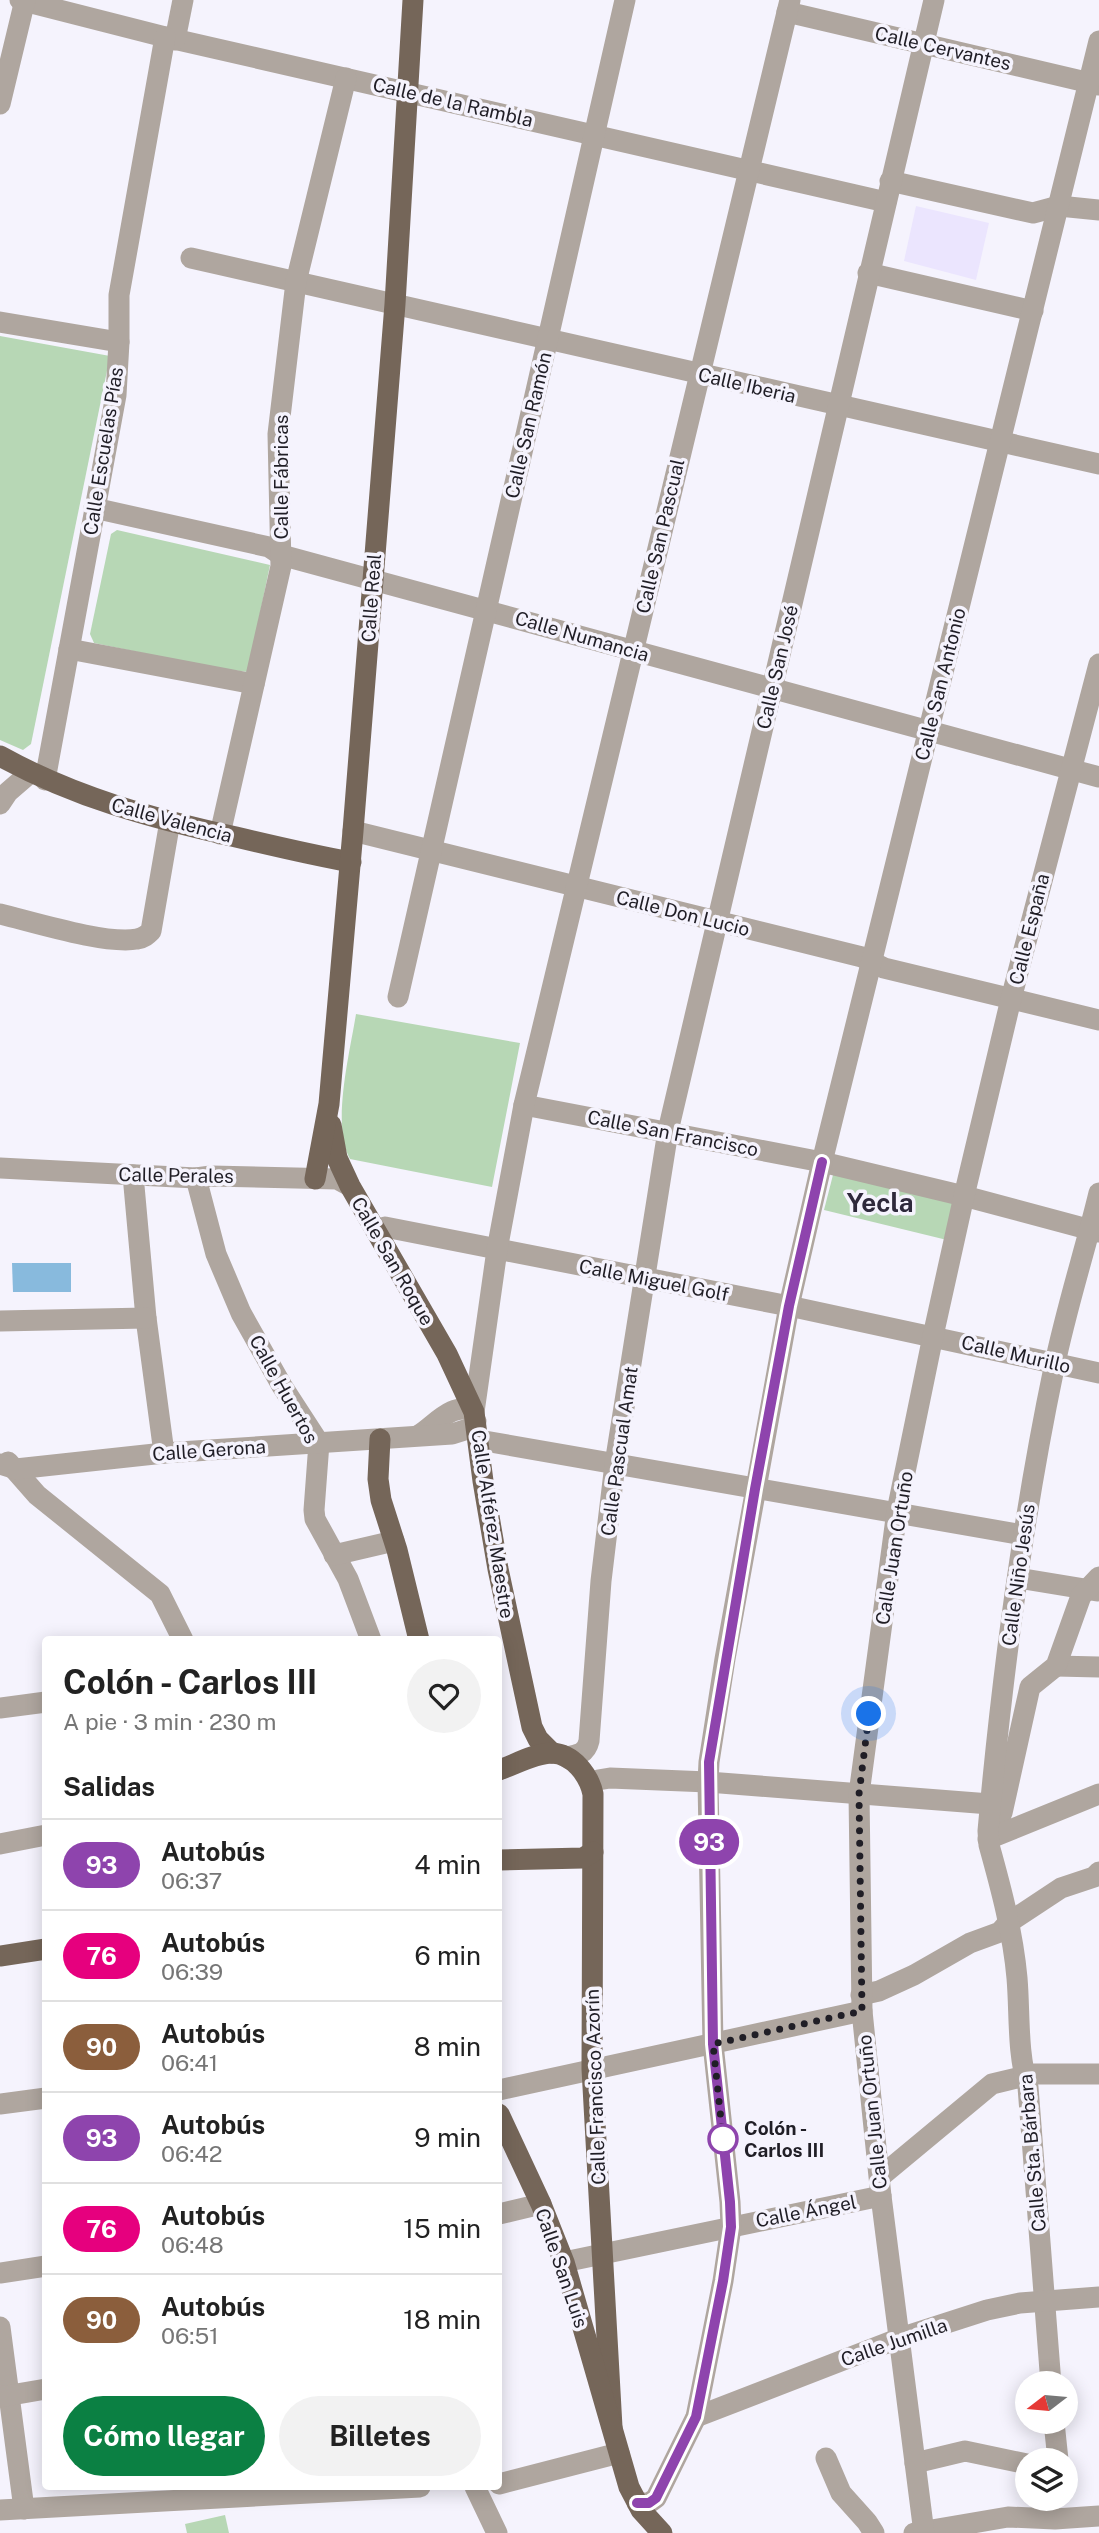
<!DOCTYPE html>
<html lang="es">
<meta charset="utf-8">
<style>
:root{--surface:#fff;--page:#f2f2f2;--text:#222;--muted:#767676;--line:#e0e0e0;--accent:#0b8043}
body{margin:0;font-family:"Public Sans",sans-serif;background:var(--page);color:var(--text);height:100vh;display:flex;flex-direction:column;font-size:26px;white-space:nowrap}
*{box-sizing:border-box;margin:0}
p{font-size:23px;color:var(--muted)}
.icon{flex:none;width:38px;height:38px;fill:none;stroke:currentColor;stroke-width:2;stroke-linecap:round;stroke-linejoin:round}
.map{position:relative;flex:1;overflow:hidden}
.details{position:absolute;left:42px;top:1636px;width:460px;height:854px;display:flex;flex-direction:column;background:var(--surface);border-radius:7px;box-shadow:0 4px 18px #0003}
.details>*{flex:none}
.badge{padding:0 14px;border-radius:23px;font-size:24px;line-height:46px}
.needle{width:46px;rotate:254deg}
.buttons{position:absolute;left:1015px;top:2371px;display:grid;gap:14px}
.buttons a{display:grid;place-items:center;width:63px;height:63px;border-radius:50%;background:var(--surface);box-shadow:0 4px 18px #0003;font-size:35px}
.you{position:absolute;width:35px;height:35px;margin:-18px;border:5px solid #fff;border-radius:50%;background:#1a73e8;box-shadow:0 0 0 10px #1a73e833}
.map>.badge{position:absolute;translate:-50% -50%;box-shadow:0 0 0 4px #fff}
h2{padding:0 21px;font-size:26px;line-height:63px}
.round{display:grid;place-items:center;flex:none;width:74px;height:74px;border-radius:37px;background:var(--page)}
.head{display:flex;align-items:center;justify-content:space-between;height:119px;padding:0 21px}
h1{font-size:33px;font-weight:700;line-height:52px}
.action{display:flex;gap:14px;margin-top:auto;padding:14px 21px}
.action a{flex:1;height:80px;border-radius:42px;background:var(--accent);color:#fff;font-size:28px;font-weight:700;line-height:80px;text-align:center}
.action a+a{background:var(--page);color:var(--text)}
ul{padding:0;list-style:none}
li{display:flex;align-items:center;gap:21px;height:91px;padding:0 21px;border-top:2px solid var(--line)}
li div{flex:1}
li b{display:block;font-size:26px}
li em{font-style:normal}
li .badge{min-width:77px;font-weight:700;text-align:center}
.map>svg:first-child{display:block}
.built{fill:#ebe5fe}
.green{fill:#b7d7b5}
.water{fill:#88badd}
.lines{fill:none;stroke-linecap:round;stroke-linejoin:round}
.minor{stroke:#afa69f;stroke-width:21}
.major{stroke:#756659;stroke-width:21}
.line-casing{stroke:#fff;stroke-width:16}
.line{stroke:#8e44ad;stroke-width:10}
.walk{stroke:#201e26;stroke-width:7;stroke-dasharray:0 12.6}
.stop-dot{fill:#fff;stroke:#8e44ad;stroke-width:3.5}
.labels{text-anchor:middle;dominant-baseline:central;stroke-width:7;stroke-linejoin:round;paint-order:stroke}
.street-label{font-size:19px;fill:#201e26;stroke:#f5f3fd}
.stop-label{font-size:19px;font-weight:bold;fill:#201e26;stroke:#f5f3fd;text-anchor:start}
.district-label{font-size:26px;font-weight:bold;fill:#2e293b;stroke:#f5f3fd}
</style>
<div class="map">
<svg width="1099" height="2533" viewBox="0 0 1099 2533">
<rect width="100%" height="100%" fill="#f5f3fd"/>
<path class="built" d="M916,206L989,223L976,280L904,261Z"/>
<g class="green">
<path d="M0,336L110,356L31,744L23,750L0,740Z"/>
<path d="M117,530L270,565L248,672L215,668L94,643L90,634L111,534Z"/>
<path d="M356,1014L520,1043L492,1187L350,1159C331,1126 350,1052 356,1014Z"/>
<path d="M834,1171L955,1200L947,1240L824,1210Z"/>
<path d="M225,2515L229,2533H187L185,2524Z"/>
</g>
<path class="water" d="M12,1263H71V1292H13Z"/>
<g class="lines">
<g class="minor">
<path d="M20,0L165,37L886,202"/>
<path d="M787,12L1099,85"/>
<path d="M175,40L183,0"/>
<path d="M0,104L25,0"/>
<path d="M890,181L1033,213L1059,206L1099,210"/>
<path d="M191,258L1099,464"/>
<path d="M868,273L1033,311"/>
<path d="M0,322L119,342"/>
<path d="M94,508L269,547L281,555L1099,777"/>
<path d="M69,649L254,684"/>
<path d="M45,780L116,395L119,342V295L165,37"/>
<path d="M0,804L8,792L30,773"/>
<path d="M353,831L862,957L884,968L1099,1020"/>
<path d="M220,834L281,566L278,434L296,282L346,78"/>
<path d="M0,914C33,922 107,945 137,939C144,938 147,935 151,931L170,821"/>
<path d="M398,997L625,0"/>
<path d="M524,1105L822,1162L964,1196L1099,1232"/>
<path d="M0,1168L196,1178L211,1176L337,1179L350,1186"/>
<path d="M133,1175L146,1318L164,1453"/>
<path d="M196,1178L216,1254L241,1313L282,1386L319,1443L314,1510L315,1519L348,1579L371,1640"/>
<path d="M377,1232L385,1227L789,1306L1099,1373"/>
<path d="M0,1321L146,1318"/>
<path d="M419,1435C435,1425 454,1400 474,1412L497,1250L524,1105L790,0"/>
<path d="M479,1440L1023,1535"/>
<path d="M8,1462L37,1495L160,1594L183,1640"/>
<path d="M0,1464L16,1469L164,1453L452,1434L471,1428L476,1421"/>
<path d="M334,1555L394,1541"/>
<path d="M1018,1578L1097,1591"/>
<path d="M1056,1666L1099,1667"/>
<path d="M0,1708L46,1702"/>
<path d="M566,1757C578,1755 586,1754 589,1741L601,1581L615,1464L668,1131L934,0"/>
<path d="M591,1785L598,1780L610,1778L708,1782L990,1804"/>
<path d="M993,1820L1002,1813L1030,1687L1056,1666L1081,1596L1099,1577"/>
<path d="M988,1839L1099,1794"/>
<path d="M0,1844L46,1835"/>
<path d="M861,1995L879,1991L914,1975L970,1943L1000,1932L1008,1923L1061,1888L1094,1877L1099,1872"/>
<path d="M499,2090L862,2011"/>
<path d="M0,2104L46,2098"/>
<path d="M880,2177L992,2084L1034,2074H1099"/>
<path d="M499,2214L541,2204"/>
<path d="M564,2262L881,2196"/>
<path d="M0,2273L46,2266"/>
<path d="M0,2327L24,2509"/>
<path d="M1051,2384L1028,2087C1017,2053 1020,2013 1017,1978C1013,1933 1001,1888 989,1845L988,1831C1002,1676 1022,1521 1054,1368C1066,1309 1085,1251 1099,1193"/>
<path d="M0,2397L46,2389"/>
<path d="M696,2417L900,2338L987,2310L1020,2303L1099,2297"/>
<path d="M1054,2422L1058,2460"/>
<path d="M826,2458L841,2493L867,2522L874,2533"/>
<path d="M915,2463L965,2451L1027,2464"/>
<path d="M499,2484L619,2453"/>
<path d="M475,2487L497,2533"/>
<path d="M637,2503H649L656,2498L696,2417L723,2281L731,2227L730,2202L713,2044L708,1782L709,1762L725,1659L789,1306L822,1162L1099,41"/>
<path d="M0,2510L420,2487"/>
<path d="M914,2533L1008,2517L1055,2519L1099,2516"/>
<path d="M924,2533L881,2196L862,2011L859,1794L897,1511L933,1336L964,1196L1011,999L1099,664"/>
</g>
<g class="major">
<path d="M0,756C74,797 154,819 236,837C274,846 312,855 351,862"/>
<path d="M331,1125L337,1158L350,1186L447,1354L474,1412L483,1481L498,1569L532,1727L538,1739L552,1753"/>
<path d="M315,1179L329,1104L353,831L395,304L413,0"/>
<path d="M380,1439L378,1479L381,1500L397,1550L419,1640"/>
<path d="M499,1770C514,1765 535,1753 552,1753C573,1754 589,1775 593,1794L592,2069L612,2427"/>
<path d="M499,1860L583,1858L593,1852"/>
<path d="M0,1956L46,1949"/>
<path d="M499,2114L541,2204L564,2262L629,2487L641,2510L662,2533"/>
</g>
</g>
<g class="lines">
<g class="line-casing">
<path id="line" d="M637,2503H649L656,2498L696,2417L723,2281L731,2227L730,2202L713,2044L709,1762L755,1489L789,1306L822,1162"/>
</g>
<use href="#line" class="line"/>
<path class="walk" d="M723,2139L713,2044L862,2011L859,1794L869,1714"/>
</g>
<circle class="stop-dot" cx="723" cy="2139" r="14"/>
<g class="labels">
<g class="street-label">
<text transform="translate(943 48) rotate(13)">Calle Cervantes</text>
<text transform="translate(453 102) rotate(13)">Calle de la Rambla</text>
<text transform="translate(747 385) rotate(13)">Calle Iberia</text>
<text transform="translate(528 425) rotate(-77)">Calle San Ramón</text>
<text transform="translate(103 451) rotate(-81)">Calle Escuelas Pías</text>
<text transform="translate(281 477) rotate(-90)">Calle Fábricas</text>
<text transform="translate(660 536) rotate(-77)">Calle San Pascual</text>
<text transform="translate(371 598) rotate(-86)">Calle Real</text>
<text transform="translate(582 636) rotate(16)">Calle Numancia</text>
<text transform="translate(777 667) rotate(-77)">Calle San José</text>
<text transform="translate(940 684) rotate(-76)">Calle San Antonio</text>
<text transform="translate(172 820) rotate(15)">Calle Valencia</text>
<text transform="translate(683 913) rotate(14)">Calle Don Lucio</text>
<text transform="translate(1029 929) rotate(-76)">Calle España</text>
<text transform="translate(673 1133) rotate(11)">Calle San Francisco</text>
<text transform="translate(176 1175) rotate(1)">Calle Perales</text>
<text transform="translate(393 1261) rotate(60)">Calle San Roque</text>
<text transform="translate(654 1280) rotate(11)">Calle Miguel Golf</text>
<text transform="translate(1016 1354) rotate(13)">Calle Murillo</text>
<text transform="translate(284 1389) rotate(61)">Calle Huertos</text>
<text transform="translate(209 1450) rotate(-4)">Calle Gerona</text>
<text transform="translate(619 1451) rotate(-82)">Calle Pascual Amat</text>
<text transform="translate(493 1524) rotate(81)">Calle Alférez Maestre</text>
<text transform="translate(894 1548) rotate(-81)">Calle Juan Ortuño</text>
<text transform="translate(1018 1575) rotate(-82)">Calle Niño Jesús</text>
<text transform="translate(595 2087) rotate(-92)">Calle Francisco Azorín</text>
<text transform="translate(872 2112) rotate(-96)">Calle Juan Ortuño</text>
<text transform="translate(1032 2153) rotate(-95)">Calle Sta. Bárbara</text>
<text transform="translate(806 2211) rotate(-11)">Calle Ángel</text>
<text transform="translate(562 2268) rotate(71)">Calle San Luis</text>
<text transform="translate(894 2342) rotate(-19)">Calle Jumilla</text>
</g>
<g class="stop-label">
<text x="744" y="2128">Colón -<tspan x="744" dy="22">Carlos III</tspan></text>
</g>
<g class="district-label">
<text x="880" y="1202">Yecla</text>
</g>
</g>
</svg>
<div class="buttons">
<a><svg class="needle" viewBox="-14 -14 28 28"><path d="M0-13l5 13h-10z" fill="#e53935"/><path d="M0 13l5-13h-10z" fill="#767676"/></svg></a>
<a><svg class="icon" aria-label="layers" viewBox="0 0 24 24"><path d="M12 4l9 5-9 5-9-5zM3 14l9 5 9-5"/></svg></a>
</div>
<div class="you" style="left:869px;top:1714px"></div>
<b class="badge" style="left:709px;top:1842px;background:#8e44ad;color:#fff">93</b>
<section class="details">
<div class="head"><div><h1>Colón - Carlos III</h1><p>A pie · 3 min · 230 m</p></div><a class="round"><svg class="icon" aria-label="heart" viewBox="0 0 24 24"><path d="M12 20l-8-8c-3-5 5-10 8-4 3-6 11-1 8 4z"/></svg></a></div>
<h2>Salidas</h2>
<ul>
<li><span class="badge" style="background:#8e44ad;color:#fff">93</span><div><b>Autobús</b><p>06:37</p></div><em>4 min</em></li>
<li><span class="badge" style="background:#e6007e;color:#fff">76</span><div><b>Autobús</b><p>06:39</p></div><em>6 min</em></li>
<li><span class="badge" style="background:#8b5e3c;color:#fff">90</span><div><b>Autobús</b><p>06:41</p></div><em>8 min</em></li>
<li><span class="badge" style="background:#8e44ad;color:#fff">93</span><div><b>Autobús</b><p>06:42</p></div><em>9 min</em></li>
<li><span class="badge" style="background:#e6007e;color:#fff">76</span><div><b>Autobús</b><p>06:48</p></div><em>15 min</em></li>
<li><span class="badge" style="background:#8b5e3c;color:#fff">90</span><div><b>Autobús</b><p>06:51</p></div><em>18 min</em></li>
</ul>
<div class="action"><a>Cómo llegar</a><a>Billetes</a></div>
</section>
</div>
